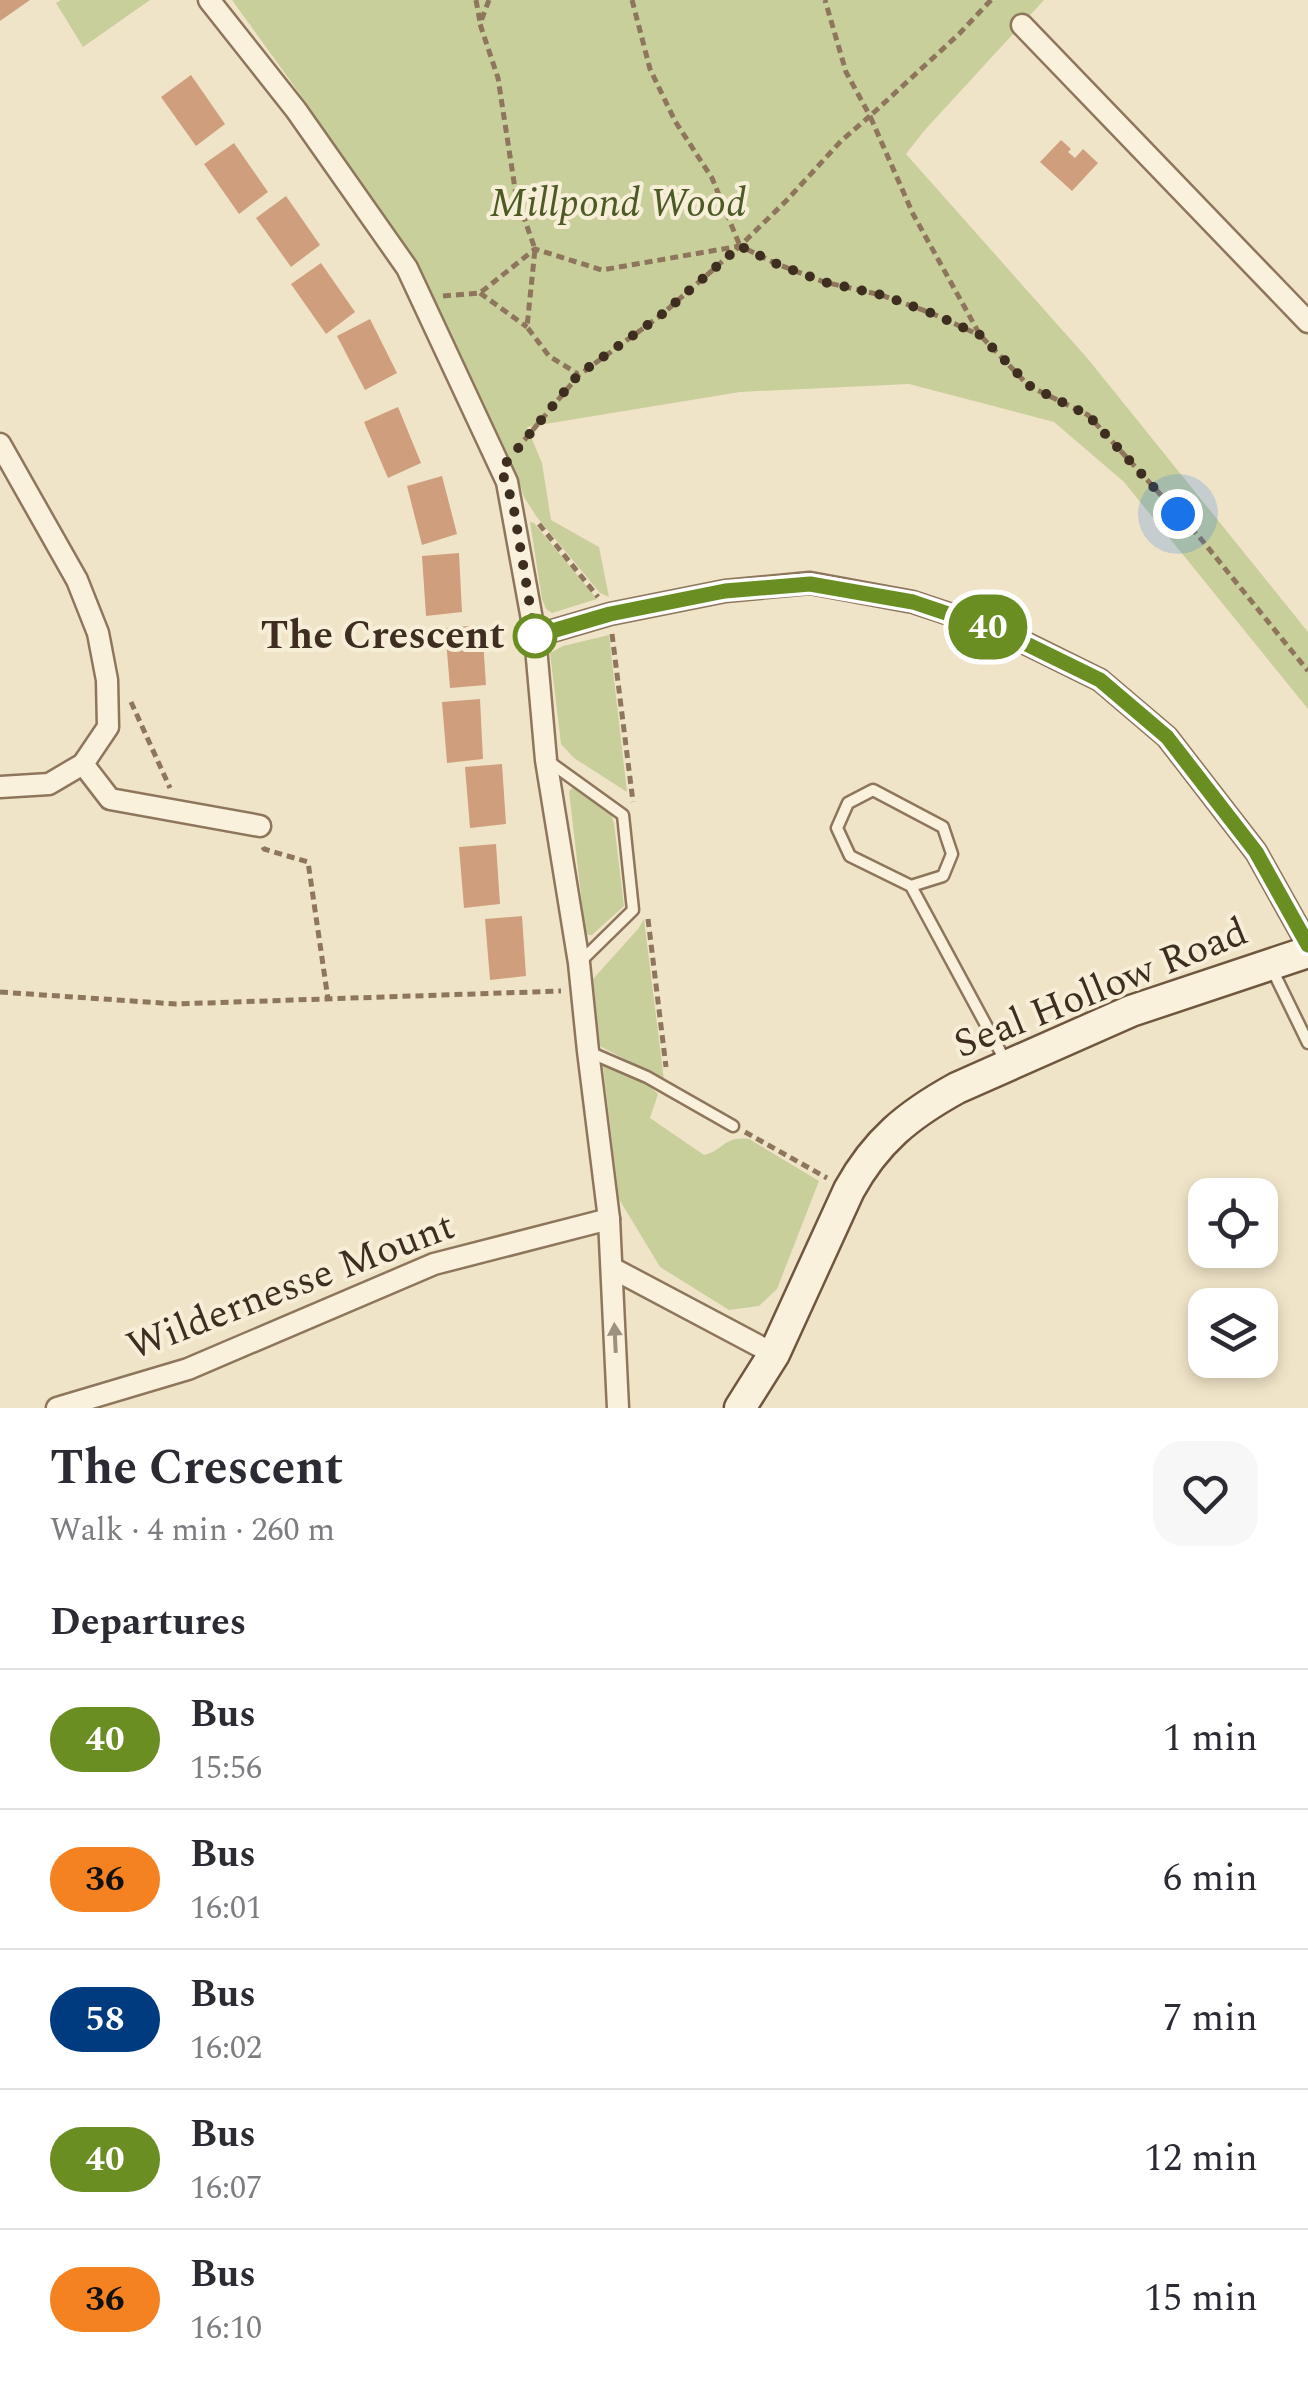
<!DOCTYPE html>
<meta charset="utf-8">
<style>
:root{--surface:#fff;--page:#f7f7f7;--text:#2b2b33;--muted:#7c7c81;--line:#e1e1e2}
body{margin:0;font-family:Spectral,serif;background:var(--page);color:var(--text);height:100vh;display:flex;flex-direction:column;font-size:38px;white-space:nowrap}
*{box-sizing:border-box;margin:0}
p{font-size:32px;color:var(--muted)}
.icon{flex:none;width:55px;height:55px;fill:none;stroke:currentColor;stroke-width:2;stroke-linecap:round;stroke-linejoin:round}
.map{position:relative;height:1408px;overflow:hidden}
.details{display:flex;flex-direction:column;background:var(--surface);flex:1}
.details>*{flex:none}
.badge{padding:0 20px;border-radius:32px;font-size:35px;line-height:65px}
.buttons{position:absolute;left:1188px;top:1178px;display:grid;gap:20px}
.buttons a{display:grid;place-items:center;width:90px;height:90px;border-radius:20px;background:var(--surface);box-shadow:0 5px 15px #0003;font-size:50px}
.you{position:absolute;width:50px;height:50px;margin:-25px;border:8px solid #fff;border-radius:50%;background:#1a73e8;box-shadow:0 0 0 15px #1a73e833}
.map>.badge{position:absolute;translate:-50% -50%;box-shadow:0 0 0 5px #fff}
h2{padding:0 50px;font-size:38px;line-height:90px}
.round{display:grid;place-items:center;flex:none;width:105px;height:105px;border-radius:30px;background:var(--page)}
.headline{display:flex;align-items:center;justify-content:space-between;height:170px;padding:0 50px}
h1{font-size:48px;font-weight:700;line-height:75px}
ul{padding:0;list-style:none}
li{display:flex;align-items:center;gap:30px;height:140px;padding:0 50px;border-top:2px solid var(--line)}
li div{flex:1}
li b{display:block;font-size:38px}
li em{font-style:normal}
li .badge{min-width:110px;font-weight:700;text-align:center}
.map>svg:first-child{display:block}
.green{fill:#c9cf9b}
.building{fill:#cf9f7d}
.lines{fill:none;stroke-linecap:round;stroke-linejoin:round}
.lane-casing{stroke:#8d765c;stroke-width:15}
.street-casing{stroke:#8d765c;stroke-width:25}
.secondary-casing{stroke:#6f573f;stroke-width:35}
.path{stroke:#8d765c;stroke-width:5;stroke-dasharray:8 5;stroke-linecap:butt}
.lane{stroke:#faf1dc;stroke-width:10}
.street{stroke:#faf1dc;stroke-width:20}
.secondary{stroke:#faf1dc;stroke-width:30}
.oneway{fill:#9c907e}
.line-casing{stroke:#fff;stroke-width:22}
.line{stroke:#6b8e23;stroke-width:15}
.walk{stroke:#3d2e20;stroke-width:10;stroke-dasharray:0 18}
.stop-dot{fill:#fff;stroke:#6b8e23;stroke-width:5}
.labels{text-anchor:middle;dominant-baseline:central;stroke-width:8;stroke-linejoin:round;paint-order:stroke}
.park-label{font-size:40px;font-style:italic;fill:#4d5a26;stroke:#f7eed8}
.stop-label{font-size:40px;font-weight:bold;fill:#3d2e20;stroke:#f7eed8;text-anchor:end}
.street-label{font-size:40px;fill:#3d2e20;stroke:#f7eed8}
</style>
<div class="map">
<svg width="1308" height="1408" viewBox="0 0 1308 1408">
<rect width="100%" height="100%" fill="#f0e4c8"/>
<g class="green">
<path d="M61,0H150L83,47L56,3Z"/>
<path d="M232,0H1044L924,131L906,154L1088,359L1308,632V709L1124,482L1054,422L909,384L740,392L527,427L542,463L551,520L599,547L609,597L600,593L536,516L524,497L516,472L419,273L307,104Z"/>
<path d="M530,522L534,523L597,599L552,613L546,609L542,599Z"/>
<path d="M609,635L627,792L574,758L561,744L550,653L563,646Z"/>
<path d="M573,788L581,791L611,814L614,823L624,906L592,935H588L585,930L569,791Z"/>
<path d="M644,919L664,1080L600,1046L593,979L638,929Z"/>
<path d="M603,1066L647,1084L658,1094L650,1118L704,1155C725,1150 723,1136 749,1139L819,1181L777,1289L759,1306L729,1310L660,1267L619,1199Z"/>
</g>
<g class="building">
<path d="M0,0H30L0,21Z"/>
<path d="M191,75L225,124L196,146L161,97Z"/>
<path d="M1061,140L1071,149L1068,152L1075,158L1083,149L1098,163L1072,191L1040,162Z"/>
<path d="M234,143L268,192L239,214L204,164Z"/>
<path d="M286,196L320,245L291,267L256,218Z"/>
<path d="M321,263L355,312L326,334L291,284Z"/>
<path d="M370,319L397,373L365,390L337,336Z"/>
<path d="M398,407L421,463L388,478L364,422Z"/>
<path d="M442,476L457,534L422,545L407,486Z"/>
<path d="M459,553L462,612L426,616L422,556Z"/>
<path d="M482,625L486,685L450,688L445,628Z"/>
<path d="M480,699L483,759L447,763L442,702Z"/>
<path d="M502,764L506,824L470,828L465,767Z"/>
<path d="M496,844L500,904L464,908L459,847Z"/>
<path d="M522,916L526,976L490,980L485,919Z"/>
</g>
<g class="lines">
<g class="lane-casing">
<g id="lane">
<path d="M548,761L623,815L633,910L580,962"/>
<path d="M911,886L943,876L952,854L943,827L873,790L848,803L837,828L850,856L911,886L1006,1062"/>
<path d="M1271,967L1308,1043"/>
<path d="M589,1052L647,1077L733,1126"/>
</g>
</g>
<g class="street-casing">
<g id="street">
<path d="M209,0L296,110L407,268L507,482L535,636L546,760L579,963L588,1051L609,1219L618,1408"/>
<path d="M1022,25L1308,322"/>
<path d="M0,444L77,580L98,633L107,680L108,727L83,764L49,784L0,787"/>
<path d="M535,636L610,614L725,591L810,583L913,602L1003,632L1100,680L1167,737L1256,852L1308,945"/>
<path d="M83,764L110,799L260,826"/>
<path d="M612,1268L774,1354"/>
<path d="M57,1408L188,1369L434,1264L609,1219"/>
</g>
</g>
<g class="secondary-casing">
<path id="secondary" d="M740,1408L774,1354L849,1190C876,1141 908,1115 957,1088L1131,1011L1308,952"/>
</g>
<g class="path">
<path d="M476,0L480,22"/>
<path d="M489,0L480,24L498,78L516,195L535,249L527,327L549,356L578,374"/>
<path d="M632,0L650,69L675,121L712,178L740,246"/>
<path d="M991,0L959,34L870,116L913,214L980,335L1029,386L1088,415L1201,539L1308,671"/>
<path d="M480,293L527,327"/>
<path d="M443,296L480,293L535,249L602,270L740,246L787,200L841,141L870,116L846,72L825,0"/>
<path d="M516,450L579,375L660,316L740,246L777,264L824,282L881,295L931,313L977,334"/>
<path d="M539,524L598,597"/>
<path d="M612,634L633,802"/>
<path d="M131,702L170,788"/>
<path d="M263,847L264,849L308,862L328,999"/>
<path d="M648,919L666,1067"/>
<path d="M0,992L176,1004L561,991"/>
<path d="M745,1132L827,1178"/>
</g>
<use href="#lane" class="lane"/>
<use href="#street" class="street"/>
<use href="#secondary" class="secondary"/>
</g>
<defs><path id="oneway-solid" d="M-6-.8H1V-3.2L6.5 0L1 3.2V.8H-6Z" transform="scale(2.5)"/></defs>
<use class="oneway" href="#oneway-solid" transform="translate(615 1338) rotate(-93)"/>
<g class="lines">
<g class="line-casing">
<path id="line" d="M535,636L610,614L725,591L810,584L913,602L1002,632L1100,680L1167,737L1256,852L1308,945"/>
</g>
<use href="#line" class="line"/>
<path class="walk" d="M535,636L513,504L501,469L578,375L660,316L740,246L777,264L824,282L882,295L931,313L980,335L1030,386L1088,415L1178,514"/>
</g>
<circle class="stop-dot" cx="535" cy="636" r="20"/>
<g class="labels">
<g class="park-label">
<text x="618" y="204">Millpond Wood</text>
</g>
<g class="stop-label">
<text x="505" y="636">The Crescent</text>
</g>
<g class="street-label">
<text transform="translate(1101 989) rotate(-22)">Seal Hollow Road</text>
<text transform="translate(291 1287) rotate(-21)">Wildernesse Mount</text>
</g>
</g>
</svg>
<div class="buttons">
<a><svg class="icon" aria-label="locate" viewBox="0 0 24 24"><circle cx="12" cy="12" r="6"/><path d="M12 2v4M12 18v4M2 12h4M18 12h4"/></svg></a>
<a><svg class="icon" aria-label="layers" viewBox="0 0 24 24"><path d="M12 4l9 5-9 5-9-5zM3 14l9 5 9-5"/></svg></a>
</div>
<div class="you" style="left:1178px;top:514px"></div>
<b class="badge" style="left:988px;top:627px;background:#6b8e23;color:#fff">40</b>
</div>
<section class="details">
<div class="headline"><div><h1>The Crescent</h1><p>Walk · 4 min · 260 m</p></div><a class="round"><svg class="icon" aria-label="heart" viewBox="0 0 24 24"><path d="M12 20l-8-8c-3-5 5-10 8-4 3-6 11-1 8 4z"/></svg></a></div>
<h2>Departures</h2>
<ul>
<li><span class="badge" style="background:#6b8e23;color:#fff">40</span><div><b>Bus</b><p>15:56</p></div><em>1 min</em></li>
<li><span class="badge" style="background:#f58220;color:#111">36</span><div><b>Bus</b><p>16:01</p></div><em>6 min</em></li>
<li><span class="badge" style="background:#003b80;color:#fff">58</span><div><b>Bus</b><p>16:02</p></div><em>7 min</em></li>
<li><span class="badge" style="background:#6b8e23;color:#fff">40</span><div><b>Bus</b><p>16:07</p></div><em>12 min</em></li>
<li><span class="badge" style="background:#f58220;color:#111">36</span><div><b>Bus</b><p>16:10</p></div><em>15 min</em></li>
</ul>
</section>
